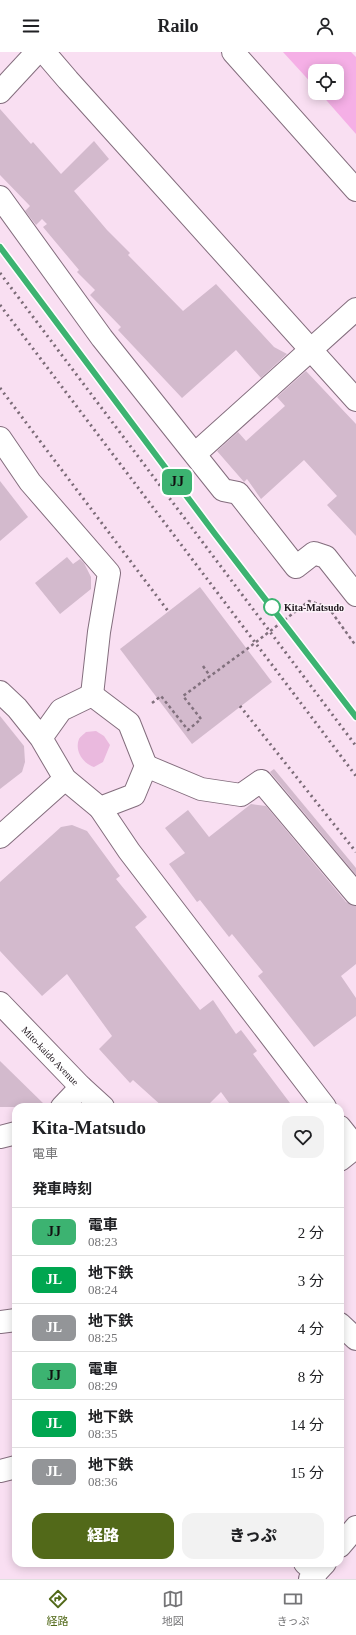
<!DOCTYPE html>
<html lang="ja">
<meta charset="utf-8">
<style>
:root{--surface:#fff;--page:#f2f2f2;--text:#202124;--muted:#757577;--line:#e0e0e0;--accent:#526919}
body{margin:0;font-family:"Times New Roman","Noto Sans JP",serif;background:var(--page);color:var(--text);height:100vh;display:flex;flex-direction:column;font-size:15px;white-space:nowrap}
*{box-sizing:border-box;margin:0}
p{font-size:13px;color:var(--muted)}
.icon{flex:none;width:22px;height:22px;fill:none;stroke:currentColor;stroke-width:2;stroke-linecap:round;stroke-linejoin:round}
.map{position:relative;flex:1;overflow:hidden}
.drawer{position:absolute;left:12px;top:1051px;width:332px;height:464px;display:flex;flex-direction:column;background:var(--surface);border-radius:12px;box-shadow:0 2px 10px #0003}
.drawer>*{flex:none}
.badge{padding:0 8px;border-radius:6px;font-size:14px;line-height:26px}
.buttons{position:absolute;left:308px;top:12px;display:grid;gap:8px}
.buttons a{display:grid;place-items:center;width:36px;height:36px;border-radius:8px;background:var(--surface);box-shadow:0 2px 10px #0003;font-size:20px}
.map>.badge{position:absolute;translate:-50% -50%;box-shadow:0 0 0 2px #fff}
h2{padding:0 20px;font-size:15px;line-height:36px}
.round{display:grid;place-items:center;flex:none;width:42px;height:42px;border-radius:12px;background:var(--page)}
.head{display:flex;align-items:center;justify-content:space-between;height:68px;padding:0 20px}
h1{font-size:19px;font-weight:800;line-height:30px}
.button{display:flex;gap:8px;margin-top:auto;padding:8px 20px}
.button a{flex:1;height:46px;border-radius:12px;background:var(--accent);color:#fff;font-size:16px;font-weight:800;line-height:46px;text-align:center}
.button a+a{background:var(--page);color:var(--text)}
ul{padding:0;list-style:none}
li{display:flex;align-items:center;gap:12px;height:48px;padding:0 20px;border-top:1px solid var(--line)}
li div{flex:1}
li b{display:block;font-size:15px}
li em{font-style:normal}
li .badge{min-width:44px;font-weight:700;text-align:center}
header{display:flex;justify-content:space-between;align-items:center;height:52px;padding:0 20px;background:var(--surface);font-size:18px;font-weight:800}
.dock{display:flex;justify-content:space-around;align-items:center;height:56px;border-top:1px solid var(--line);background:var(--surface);font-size:11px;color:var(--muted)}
.dock a{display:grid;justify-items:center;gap:2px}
.dock .active{color:var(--accent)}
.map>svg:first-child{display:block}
.green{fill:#eab9de}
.water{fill:#f5afe6}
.building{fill:#d3bacd}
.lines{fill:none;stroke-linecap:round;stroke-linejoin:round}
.minor-casing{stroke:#836d7d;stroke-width:24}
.tertiary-casing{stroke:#836d7d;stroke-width:24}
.trunk-casing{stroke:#836d7d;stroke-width:24}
.path{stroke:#81707d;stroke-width:2.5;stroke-dasharray:3 3;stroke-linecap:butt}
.minor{stroke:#fff;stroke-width:22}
.tertiary{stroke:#fff;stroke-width:22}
.trunk{stroke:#fff;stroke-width:22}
.rail{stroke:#7a6a76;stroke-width:3;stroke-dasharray:2 4;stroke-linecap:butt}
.path-bridge{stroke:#81707d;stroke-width:2.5;stroke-dasharray:3 3;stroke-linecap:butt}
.line-casing{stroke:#fff;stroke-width:9}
.line{stroke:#3cb371;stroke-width:6}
.stop-dot{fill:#fff;stroke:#3cb371;stroke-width:2}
.labels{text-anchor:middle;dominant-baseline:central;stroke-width:3;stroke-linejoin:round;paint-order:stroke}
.stop-label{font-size:10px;font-weight:bold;fill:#1e151c;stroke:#fcf2f9;text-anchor:start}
.street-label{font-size:10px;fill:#1e151c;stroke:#fcf2f9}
</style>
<header><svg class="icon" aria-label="menu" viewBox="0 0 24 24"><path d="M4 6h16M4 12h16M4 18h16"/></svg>Railo<svg class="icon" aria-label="person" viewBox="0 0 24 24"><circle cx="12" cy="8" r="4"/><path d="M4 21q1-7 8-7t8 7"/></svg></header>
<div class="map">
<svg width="356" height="1527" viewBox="0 0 356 1527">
<rect width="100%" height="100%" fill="#f9dff2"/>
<path class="green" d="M96,679L104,684L110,693L103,710L94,715C84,712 74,699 79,687C80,685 84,682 86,680Z"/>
<path class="water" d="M283,0H351L356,5V82L320,41H337V19H315V35Z"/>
<g class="building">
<path d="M0,57L31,92L33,90L61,122L94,89L109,107L74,139L107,178L130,201L128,203L183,259L216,232L274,295L287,302L261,326L236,298L182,346L118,278L121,275L90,243L95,238L77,220L79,218L43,175L47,172L42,167L36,173L25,159L30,154L0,123Z"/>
<path d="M306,319L356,372V484L327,453L337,444L304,408L261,447L247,427L244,430L217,399L238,380L246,389L285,354L277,345Z"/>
<path d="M0,429L28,465L0,489Z"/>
<path d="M67,505L73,512L80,507L84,511L91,525V537L60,562L35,531Z"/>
<path d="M200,535L272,630L192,692L120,597Z"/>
<path d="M0,664L24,694L25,710L22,720L0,737Z"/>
<path d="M274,717L356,816V823L270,720Z"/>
<path d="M251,752L266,754L346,850L356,854V912L341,924L356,946V964L314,995L258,924L263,920L232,882L229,885L200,848L197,850L169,812L185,801L165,776L188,758L209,785Z"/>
<path d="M72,773L87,779L120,824L116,827L147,865L135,875L200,958L213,948L236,982L241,978L257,999L253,1002L293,1055H232L221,1040L206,1055H163L133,1028L130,1031L99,997L112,984L67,922L42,944L0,899V830L61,775Z"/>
<path d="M0,1009L47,1055H0Z"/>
</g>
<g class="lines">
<g class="minor-casing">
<g id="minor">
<path d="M44,0L68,28L356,348"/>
<path d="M233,0L356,138"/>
<path d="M0,40L37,0"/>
<path d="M0,145L102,286L223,438L238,441L296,515L314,501L326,505L356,543"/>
<path d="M0,386L30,430L109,521L99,580L92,643"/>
<path d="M195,402L356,257"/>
<path d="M0,640L17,656L41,686L65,727L100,756L134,743L146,714L129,671L92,643L61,658L41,686"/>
<path d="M146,714L201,737L241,743L261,729L356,842"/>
<path d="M100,756L129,799L325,1055"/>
<path d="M62,1055L81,1035"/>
<path d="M340,1075L356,1095"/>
<path d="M0,1085L16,1081"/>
<path d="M0,1270L16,1268"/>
<path d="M0,1419L16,1415"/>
<path d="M305,1511L316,1521"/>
</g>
</g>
<g class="tertiary-casing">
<g id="tertiary">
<path d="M0,785L65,727"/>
<path d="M340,1108L356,1095"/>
<path d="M340,1494L356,1475"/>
<path d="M310,1527L325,1511"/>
</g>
</g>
<g class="trunk-casing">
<g id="trunk">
<path id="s1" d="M0,951L81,1035L103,1055"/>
<path d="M340,1272L356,1287"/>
</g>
</g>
<g class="path">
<path d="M328,555L356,594"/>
<path d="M203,614L210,624"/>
<path d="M152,651L161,644L188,678L201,667"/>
</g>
<use href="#minor" class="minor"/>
<use href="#tertiary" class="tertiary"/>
<use href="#trunk" class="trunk"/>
<g class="rail">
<path d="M0,195L215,482L356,665"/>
<path d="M0,221L356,694"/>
<path d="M0,253L356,724"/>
<path d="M0,336L168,559"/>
<path d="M240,654L356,800"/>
</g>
<path class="path-bridge" d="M201,667L183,644L247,597L309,549L328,555"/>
</g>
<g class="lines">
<g class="line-casing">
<path id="line" d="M0,195L215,482L356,665"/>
</g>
<use href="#line" class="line"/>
</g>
<circle class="stop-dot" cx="272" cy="555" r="8"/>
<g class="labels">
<g class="stop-label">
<text x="284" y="555">Kita-Matsudo</text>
</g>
<g class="street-label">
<text stroke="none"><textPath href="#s1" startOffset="73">Mito-kaido Avenue</textPath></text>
</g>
</g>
</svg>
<div class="buttons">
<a><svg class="icon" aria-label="locate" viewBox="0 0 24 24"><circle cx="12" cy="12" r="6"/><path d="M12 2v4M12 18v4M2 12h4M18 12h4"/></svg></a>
</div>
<b class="badge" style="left:177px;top:430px;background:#3cb371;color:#111">JJ</b>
<section class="drawer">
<div class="head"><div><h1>Kita-Matsudo</h1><p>電車</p></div><a class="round"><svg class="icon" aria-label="heart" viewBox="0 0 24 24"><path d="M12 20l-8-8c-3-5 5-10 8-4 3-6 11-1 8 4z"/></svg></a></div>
<h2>発車時刻</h2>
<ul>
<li><span class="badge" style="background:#3cb371;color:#111">JJ</span><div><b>電車</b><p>08:23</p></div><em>2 分</em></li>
<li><span class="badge" style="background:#00a650;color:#fff">JL</span><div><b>地下鉄</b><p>08:24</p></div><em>3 分</em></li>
<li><span class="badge" style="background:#939598;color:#fff">JL</span><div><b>地下鉄</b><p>08:25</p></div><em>4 分</em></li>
<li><span class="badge" style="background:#3cb371;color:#111">JJ</span><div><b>電車</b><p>08:29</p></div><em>8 分</em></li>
<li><span class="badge" style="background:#00a650;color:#fff">JL</span><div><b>地下鉄</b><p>08:35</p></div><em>14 分</em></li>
<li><span class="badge" style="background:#939598;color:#fff">JL</span><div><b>地下鉄</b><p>08:36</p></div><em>15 分</em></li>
</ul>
<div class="button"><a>経路</a><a>きっぷ</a></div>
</section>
</div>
<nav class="dock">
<a class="active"><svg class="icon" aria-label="directions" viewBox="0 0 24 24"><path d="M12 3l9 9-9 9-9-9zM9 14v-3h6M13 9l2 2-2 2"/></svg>経路</a>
<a><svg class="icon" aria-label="map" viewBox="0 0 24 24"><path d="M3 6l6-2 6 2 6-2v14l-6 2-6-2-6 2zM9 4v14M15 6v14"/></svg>地図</a>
<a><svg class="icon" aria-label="tickets" viewBox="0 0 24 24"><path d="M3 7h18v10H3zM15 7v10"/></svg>きっぷ</a>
</nav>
